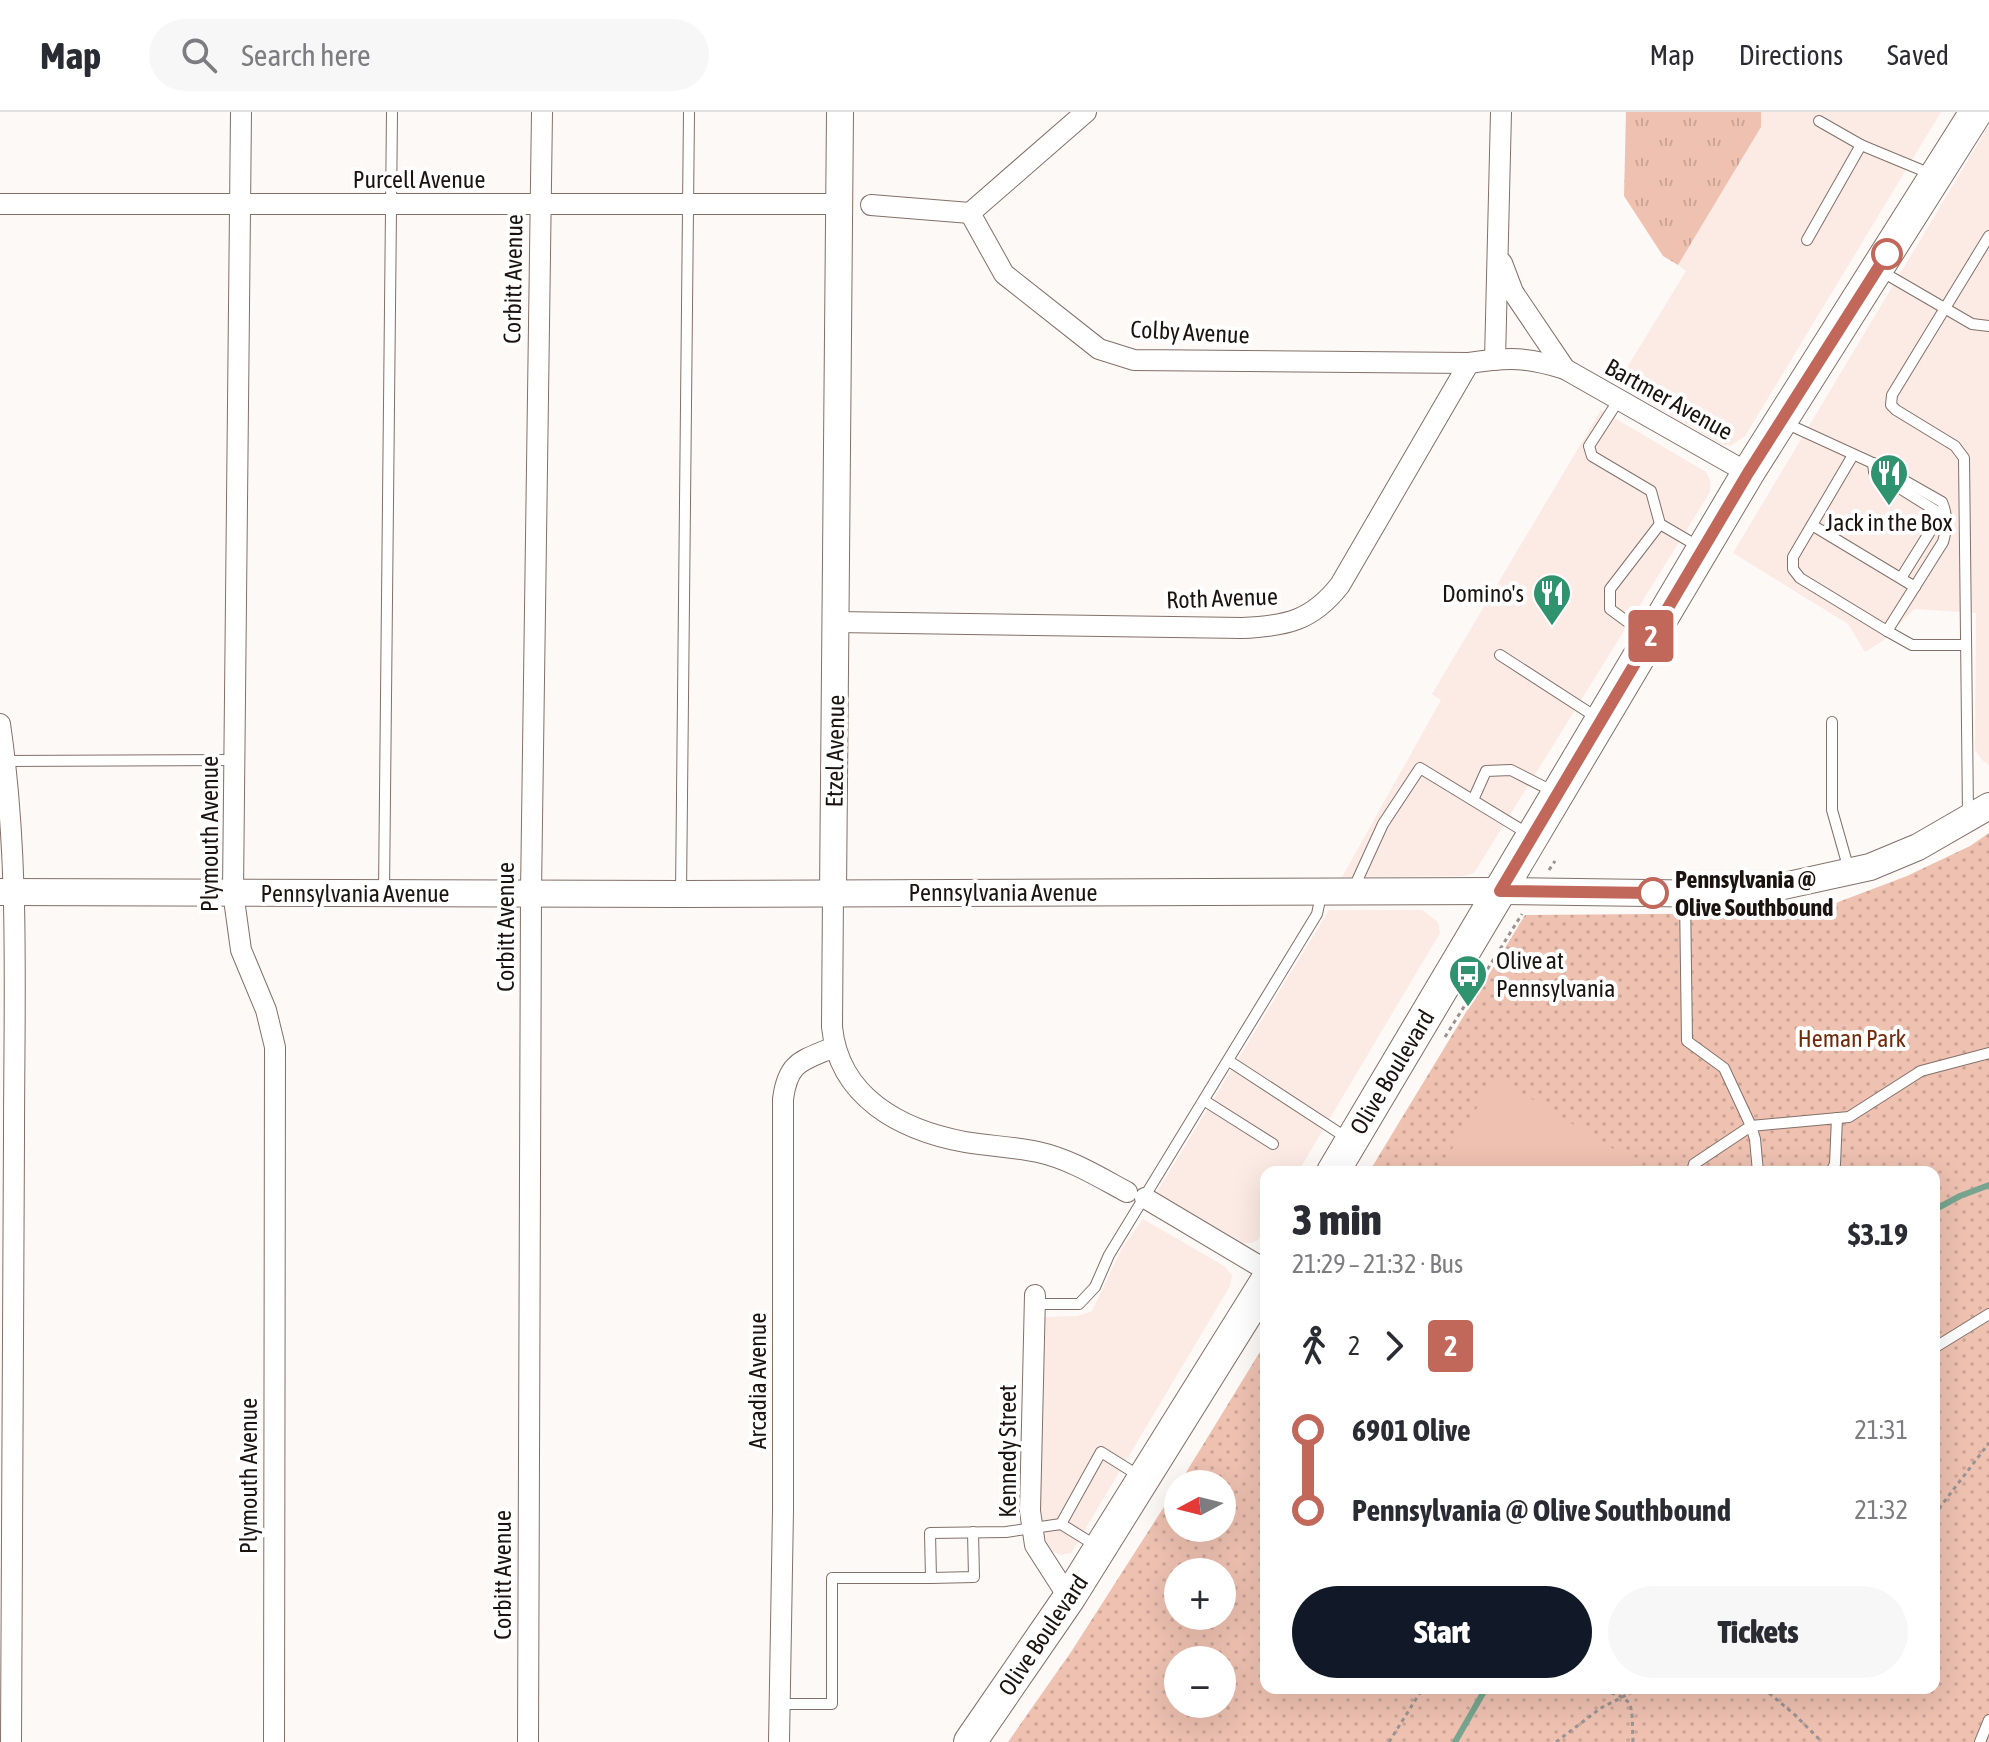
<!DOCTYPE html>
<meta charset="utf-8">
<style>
:root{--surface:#fff;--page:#f7f7f7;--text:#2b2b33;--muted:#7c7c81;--line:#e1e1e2;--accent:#111827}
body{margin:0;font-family:"Asap Condensed",sans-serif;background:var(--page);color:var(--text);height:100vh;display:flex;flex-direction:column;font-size:30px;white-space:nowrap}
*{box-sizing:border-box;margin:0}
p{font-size:26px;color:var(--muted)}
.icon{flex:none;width:44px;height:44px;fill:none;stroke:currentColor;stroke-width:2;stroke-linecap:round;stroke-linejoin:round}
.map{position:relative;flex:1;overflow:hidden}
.sheet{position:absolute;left:1260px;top:1054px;width:680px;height:528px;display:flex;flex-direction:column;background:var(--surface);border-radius:16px;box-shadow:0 8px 32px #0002}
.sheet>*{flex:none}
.badge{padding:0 16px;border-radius:6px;font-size:28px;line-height:52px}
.needle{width:52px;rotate:263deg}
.tools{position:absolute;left:1164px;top:1358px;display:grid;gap:16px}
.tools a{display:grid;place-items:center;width:72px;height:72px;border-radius:50%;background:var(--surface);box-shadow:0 8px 32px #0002;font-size:40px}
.map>.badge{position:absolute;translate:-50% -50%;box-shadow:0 0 0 4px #fff}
.legs{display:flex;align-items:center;gap:12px;height:88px;padding:0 32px;font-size:26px}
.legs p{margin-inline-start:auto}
.head{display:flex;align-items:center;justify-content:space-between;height:136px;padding:0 32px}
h1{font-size:44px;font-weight:800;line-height:60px}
.action{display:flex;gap:16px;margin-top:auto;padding:16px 32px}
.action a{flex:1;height:92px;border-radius:48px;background:var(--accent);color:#fff;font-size:32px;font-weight:800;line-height:92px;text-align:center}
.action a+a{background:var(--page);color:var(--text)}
ul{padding:0 32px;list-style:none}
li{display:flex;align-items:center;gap:28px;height:80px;font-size:30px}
li i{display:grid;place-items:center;width:12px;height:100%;margin:0 10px;background:currentColor}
li i::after{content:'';width:20px;height:20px;margin:-10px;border:6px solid;border-radius:50%;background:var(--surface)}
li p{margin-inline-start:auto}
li:first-child i{background:linear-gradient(#0000 50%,currentColor 0)}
li:last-child i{background:linear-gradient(currentColor 50%,#0000 0)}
header{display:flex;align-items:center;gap:48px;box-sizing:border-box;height:112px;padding:0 40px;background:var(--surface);border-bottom:2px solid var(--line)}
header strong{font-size:38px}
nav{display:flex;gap:44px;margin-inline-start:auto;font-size:28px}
.search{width:560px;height:72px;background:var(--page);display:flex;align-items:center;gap:20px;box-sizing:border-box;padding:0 28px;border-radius:44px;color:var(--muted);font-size:30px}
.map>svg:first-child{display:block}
.built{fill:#fceae4}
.grass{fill:url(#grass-tufts)}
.park{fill:url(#park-dots);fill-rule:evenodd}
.pitch{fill:#eec1b1}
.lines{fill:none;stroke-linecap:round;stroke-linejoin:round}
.stream{stroke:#77a58f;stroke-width:6}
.service-casing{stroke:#827069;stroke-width:12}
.minor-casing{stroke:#827069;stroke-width:22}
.tertiary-casing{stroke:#827069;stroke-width:28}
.primary-casing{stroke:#827069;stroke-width:34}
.path{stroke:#999492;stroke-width:3;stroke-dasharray:4 4;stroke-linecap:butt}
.service{stroke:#fff;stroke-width:10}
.minor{stroke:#fff;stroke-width:20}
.tertiary{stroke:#fff;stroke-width:26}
.primary{stroke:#fff;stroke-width:32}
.line-1-casing{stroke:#fff;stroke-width:18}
.line-1{stroke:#c2685b;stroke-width:12}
.stop-1-dot{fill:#fff;stroke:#c2685b;stroke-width:4}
.labels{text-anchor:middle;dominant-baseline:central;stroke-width:8;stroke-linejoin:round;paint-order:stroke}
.street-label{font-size:24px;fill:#1a1310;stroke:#fff}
.poi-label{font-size:24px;fill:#1a1310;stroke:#fff}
.stop-label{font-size:24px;font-weight:bold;fill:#1a1310;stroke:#fff;text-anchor:start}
.park-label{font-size:24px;fill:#732908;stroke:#fff}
</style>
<header>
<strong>Map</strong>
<div class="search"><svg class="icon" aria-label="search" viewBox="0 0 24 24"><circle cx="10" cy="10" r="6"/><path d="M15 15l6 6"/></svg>Search here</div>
<nav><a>Map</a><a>Directions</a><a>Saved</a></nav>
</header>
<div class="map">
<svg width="1989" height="1630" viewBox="0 0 1989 1630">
<defs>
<pattern id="grass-tufts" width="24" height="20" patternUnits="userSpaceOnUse" patternTransform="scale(2)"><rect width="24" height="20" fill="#eec1b1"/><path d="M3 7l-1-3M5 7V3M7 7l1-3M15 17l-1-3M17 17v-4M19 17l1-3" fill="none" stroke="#cca597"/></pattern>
<pattern id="park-dots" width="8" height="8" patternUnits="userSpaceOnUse" patternTransform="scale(2)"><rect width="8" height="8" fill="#eec1b1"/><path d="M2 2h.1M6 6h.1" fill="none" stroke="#cca597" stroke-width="1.8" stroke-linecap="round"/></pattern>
</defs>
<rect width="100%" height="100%" fill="#fdf9f7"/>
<g class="built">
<path d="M1761,0H1941L1745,324L1730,334L1721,332L1617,272L1686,159L1678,153L1761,15Z"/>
<path d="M1989,13V653L1982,648L1975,638L1976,501L1914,497L1884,528L1865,540L1848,512L1733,441Z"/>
<path d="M1601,298L1706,360L1710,368V380L1474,761L1463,764L1342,765L1441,588L1432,582Z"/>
<path d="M1329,798H1422L1438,810L1440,821L1298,1060H1266V1114L1258,1128L1251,1131H1243L1157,1080Z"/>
<path d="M1143,1107L1224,1154L1232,1163L1230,1174L1071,1441L1061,1443L1053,1440L1045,1429L1039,1415L1037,1395L1045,1205L1077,1204L1092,1199L1122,1136Z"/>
</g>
<path class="grass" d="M1626,0H1761V15L1678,153L1663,144L1624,84Z"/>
<path class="park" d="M1989,721V1630H1008L1071,1540L1178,1373V1416H1222V1372H1179L1266,1230V1576H1934V1060H1369L1525,803L1788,801L1833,792L1907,764L1970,734ZM1178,1460H1222V1504H1178ZM1178,1548H1222V1592H1178Z"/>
<path class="pitch" d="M1496,965L1651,1060H1438Z"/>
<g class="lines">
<g class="stream">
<path d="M1934,1098L1960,1084L1989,1073"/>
<path d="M1455,1630L1486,1576"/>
</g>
<g class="service-casing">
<g id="service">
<path d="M1819,9L1861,33"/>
<path d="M1807,128L1861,33L1931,62"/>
<path d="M1879,158L1972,212L1989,214"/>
<path d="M1618,289L1589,334L1592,344L1651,379L1660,412L1701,436"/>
<path d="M1783,310L1877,353L1942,390C1948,404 1947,416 1943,430L1887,519L1912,533H1965"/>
<path d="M1853,343L1793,445V457L1800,466L1887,519"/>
<path d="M1873,351L1874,360L1941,402L1901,466"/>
<path d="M1812,413L1915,475"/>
<path d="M1648,525L1610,497V477L1660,412"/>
<path d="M1500,543L1599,607"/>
<path d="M1832,610V698L1849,758"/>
<path d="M2,649L235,648"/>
<path d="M1473,688L1486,659L1511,658L1556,681"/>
<path d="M1968,702L1964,346L1955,334L1896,298L1891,293L1892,283L1989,124"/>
<path d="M1356,778V771L1383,712L1420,656L1530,723"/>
<path d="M384,780L392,0"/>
<path d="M681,782L689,0"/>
<path d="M1685,784L1687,929L1724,956L1751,1014L1849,1005L1921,959L1989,941"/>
<path d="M1229,949L1350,1028"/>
<path d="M1205,989L1273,1032"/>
<path d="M1692,1060L1694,1052L1751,1014L1755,1027L1758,1060"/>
<path d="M1831,1060L1835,1052L1837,1006"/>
<path d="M1035,1192H1079L1095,1175L1109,1143L1317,802L1321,783"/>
<path d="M1934,1236L1989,1202"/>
<path d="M1061,1412L1101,1340L1141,1365"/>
<path d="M931,1466L974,1465L973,1420"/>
<path d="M779,1592H832V1466H931L930,1421L1006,1420L1061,1412L1098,1435"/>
<path d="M1980,1630L1989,1608"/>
</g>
</g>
<g class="minor-casing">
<g id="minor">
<path d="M241,0L233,780L241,838L266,898L275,935L274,1630"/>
<path d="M0,92H839"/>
<path d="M871,93L970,101L1086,0"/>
<path d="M970,101L1004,162L1099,237L1134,248L1469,251C1509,245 1526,245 1565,257L1748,361"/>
<path d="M1502,151L1513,180L1565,257"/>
<path d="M1495,248L1501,0"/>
<path d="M836,510L1242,516C1286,514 1312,509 1340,473L1469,251"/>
<path d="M0,612C20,748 14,887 14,1024C14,1226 13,1428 11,1630"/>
<path d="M833,781L832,915C839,985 900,1018 965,1030C989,1034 1014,1035 1038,1040C1070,1047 1099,1065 1127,1080"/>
<path d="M1145,1086L1266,1158"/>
<path d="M1035,1183L1030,1399L1035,1433L1069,1486"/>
<path d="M528,1630L531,781L542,0"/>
<path d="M779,1630L783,1398V987C788,949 802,949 834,935"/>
</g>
</g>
<g class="tertiary-casing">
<g id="tertiary">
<path d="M0,780L681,782L1500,779L1719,782L1761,779L1870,755L1918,735L1989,694"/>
<path d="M833,781L840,0"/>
</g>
</g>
<g class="primary-casing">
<g id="primary">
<path d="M1333,1060L1748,361L1976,0"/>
<path d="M970,1630L1069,1486L1266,1170"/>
</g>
</g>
<g class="path">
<path d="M1549,758L1555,749"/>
<path d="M1445,925L1522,802"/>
<path d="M1934,1403L1989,1331"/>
<path d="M1596,1576C1637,1588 1631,1588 1633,1630"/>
<path d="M1763,1576L1795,1603L1822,1630"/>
<path d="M1389,1630L1423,1576"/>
<path d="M1556,1630L1601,1596L1640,1576"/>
</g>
<use href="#service" class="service"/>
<use href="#minor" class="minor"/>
<use href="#tertiary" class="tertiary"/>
<use href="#primary" class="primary"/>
</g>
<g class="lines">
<g class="line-1-casing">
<path id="line-1" d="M1653,781L1500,779L1748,361L1887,142"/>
</g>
<use href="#line-1" class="line-1"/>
</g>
<defs>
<g id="restaurant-pin" transform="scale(2)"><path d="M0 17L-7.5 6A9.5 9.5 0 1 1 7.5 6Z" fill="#2f936f" stroke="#fff"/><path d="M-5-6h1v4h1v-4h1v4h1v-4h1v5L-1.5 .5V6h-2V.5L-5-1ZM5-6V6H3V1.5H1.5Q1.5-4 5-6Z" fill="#fff"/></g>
<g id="bus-pin" transform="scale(2)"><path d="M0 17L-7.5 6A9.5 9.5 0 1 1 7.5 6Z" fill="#2f936f" stroke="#fff"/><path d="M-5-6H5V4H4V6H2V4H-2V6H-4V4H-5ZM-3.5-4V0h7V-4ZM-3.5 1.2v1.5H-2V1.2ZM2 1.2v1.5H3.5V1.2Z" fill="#fff"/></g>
</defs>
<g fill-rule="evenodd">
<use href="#restaurant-pin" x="1889" y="361"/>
<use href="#restaurant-pin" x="1552" y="481"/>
<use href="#bus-pin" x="1468" y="862"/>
</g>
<g class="stop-1-dot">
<circle cx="1887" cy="142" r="14"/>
<circle cx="1653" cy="781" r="14"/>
</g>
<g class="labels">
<g class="street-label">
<text x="419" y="67">Purcell Avenue</text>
<text transform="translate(513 167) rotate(-89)">Corbitt Avenue</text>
<text transform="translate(1190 220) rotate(3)">Colby Avenue</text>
<text transform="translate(1669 287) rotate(29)">Bartmer Avenue</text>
<text transform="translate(1222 486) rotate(-2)">Roth Avenue</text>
<text transform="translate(835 639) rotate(-89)">Etzel Avenue</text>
<text transform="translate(209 722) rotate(-90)">Plymouth Avenue</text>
<text x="1003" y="780">Pennsylvania Avenue</text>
<text x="355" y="781">Pennsylvania Avenue</text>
<text transform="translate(505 815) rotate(-90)">Corbitt Avenue</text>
<text transform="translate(1392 960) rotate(-59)">Olive Boulevard</text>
<text transform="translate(757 1269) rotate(-90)">Arcadia Avenue</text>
<text transform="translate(1007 1339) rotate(-90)">Kennedy Street</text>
<text transform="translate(248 1364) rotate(-90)">Plymouth Avenue</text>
<text transform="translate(502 1463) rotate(-90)">Corbitt Avenue</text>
<text transform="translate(1043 1523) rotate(-56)">Olive Boulevard</text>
</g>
<g class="poi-label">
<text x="1889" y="410">Jack in the Box</text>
<text x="1524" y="481" text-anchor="end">Domino's</text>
<text x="1496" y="848" text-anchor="start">Olive at<tspan x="1496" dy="28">Pennsylvania</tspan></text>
</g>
<g class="stop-label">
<text x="1675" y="767">Pennsylvania @<tspan x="1675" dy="28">Olive Southbound</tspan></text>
</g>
<g class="park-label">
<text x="1852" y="926">Heman Park</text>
</g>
</g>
</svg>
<div class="tools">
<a><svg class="needle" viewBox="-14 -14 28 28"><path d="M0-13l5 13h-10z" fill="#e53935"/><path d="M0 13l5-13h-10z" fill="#7c7c81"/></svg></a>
<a>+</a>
<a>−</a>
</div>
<b class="badge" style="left:1651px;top:524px;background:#c2685b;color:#fff">2</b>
<section class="sheet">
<div class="head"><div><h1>3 min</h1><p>21:29 – 21:32 · Bus</p></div><b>$3.19</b></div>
<div class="legs"><svg class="icon" aria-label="walk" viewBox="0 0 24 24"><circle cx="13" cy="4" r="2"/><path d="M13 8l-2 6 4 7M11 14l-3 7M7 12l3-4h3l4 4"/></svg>2<svg class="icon" aria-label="forward" viewBox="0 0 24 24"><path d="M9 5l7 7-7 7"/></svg><b class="badge" style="background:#c2685b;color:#fff">2</b></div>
<ul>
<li><i style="color:#c2685b"></i><b>6901 Olive</b><p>21:31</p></li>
<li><i style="color:#c2685b"></i><b>Pennsylvania @ Olive Southbound</b><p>21:32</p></li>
</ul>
<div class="action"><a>Start</a><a>Tickets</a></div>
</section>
</div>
